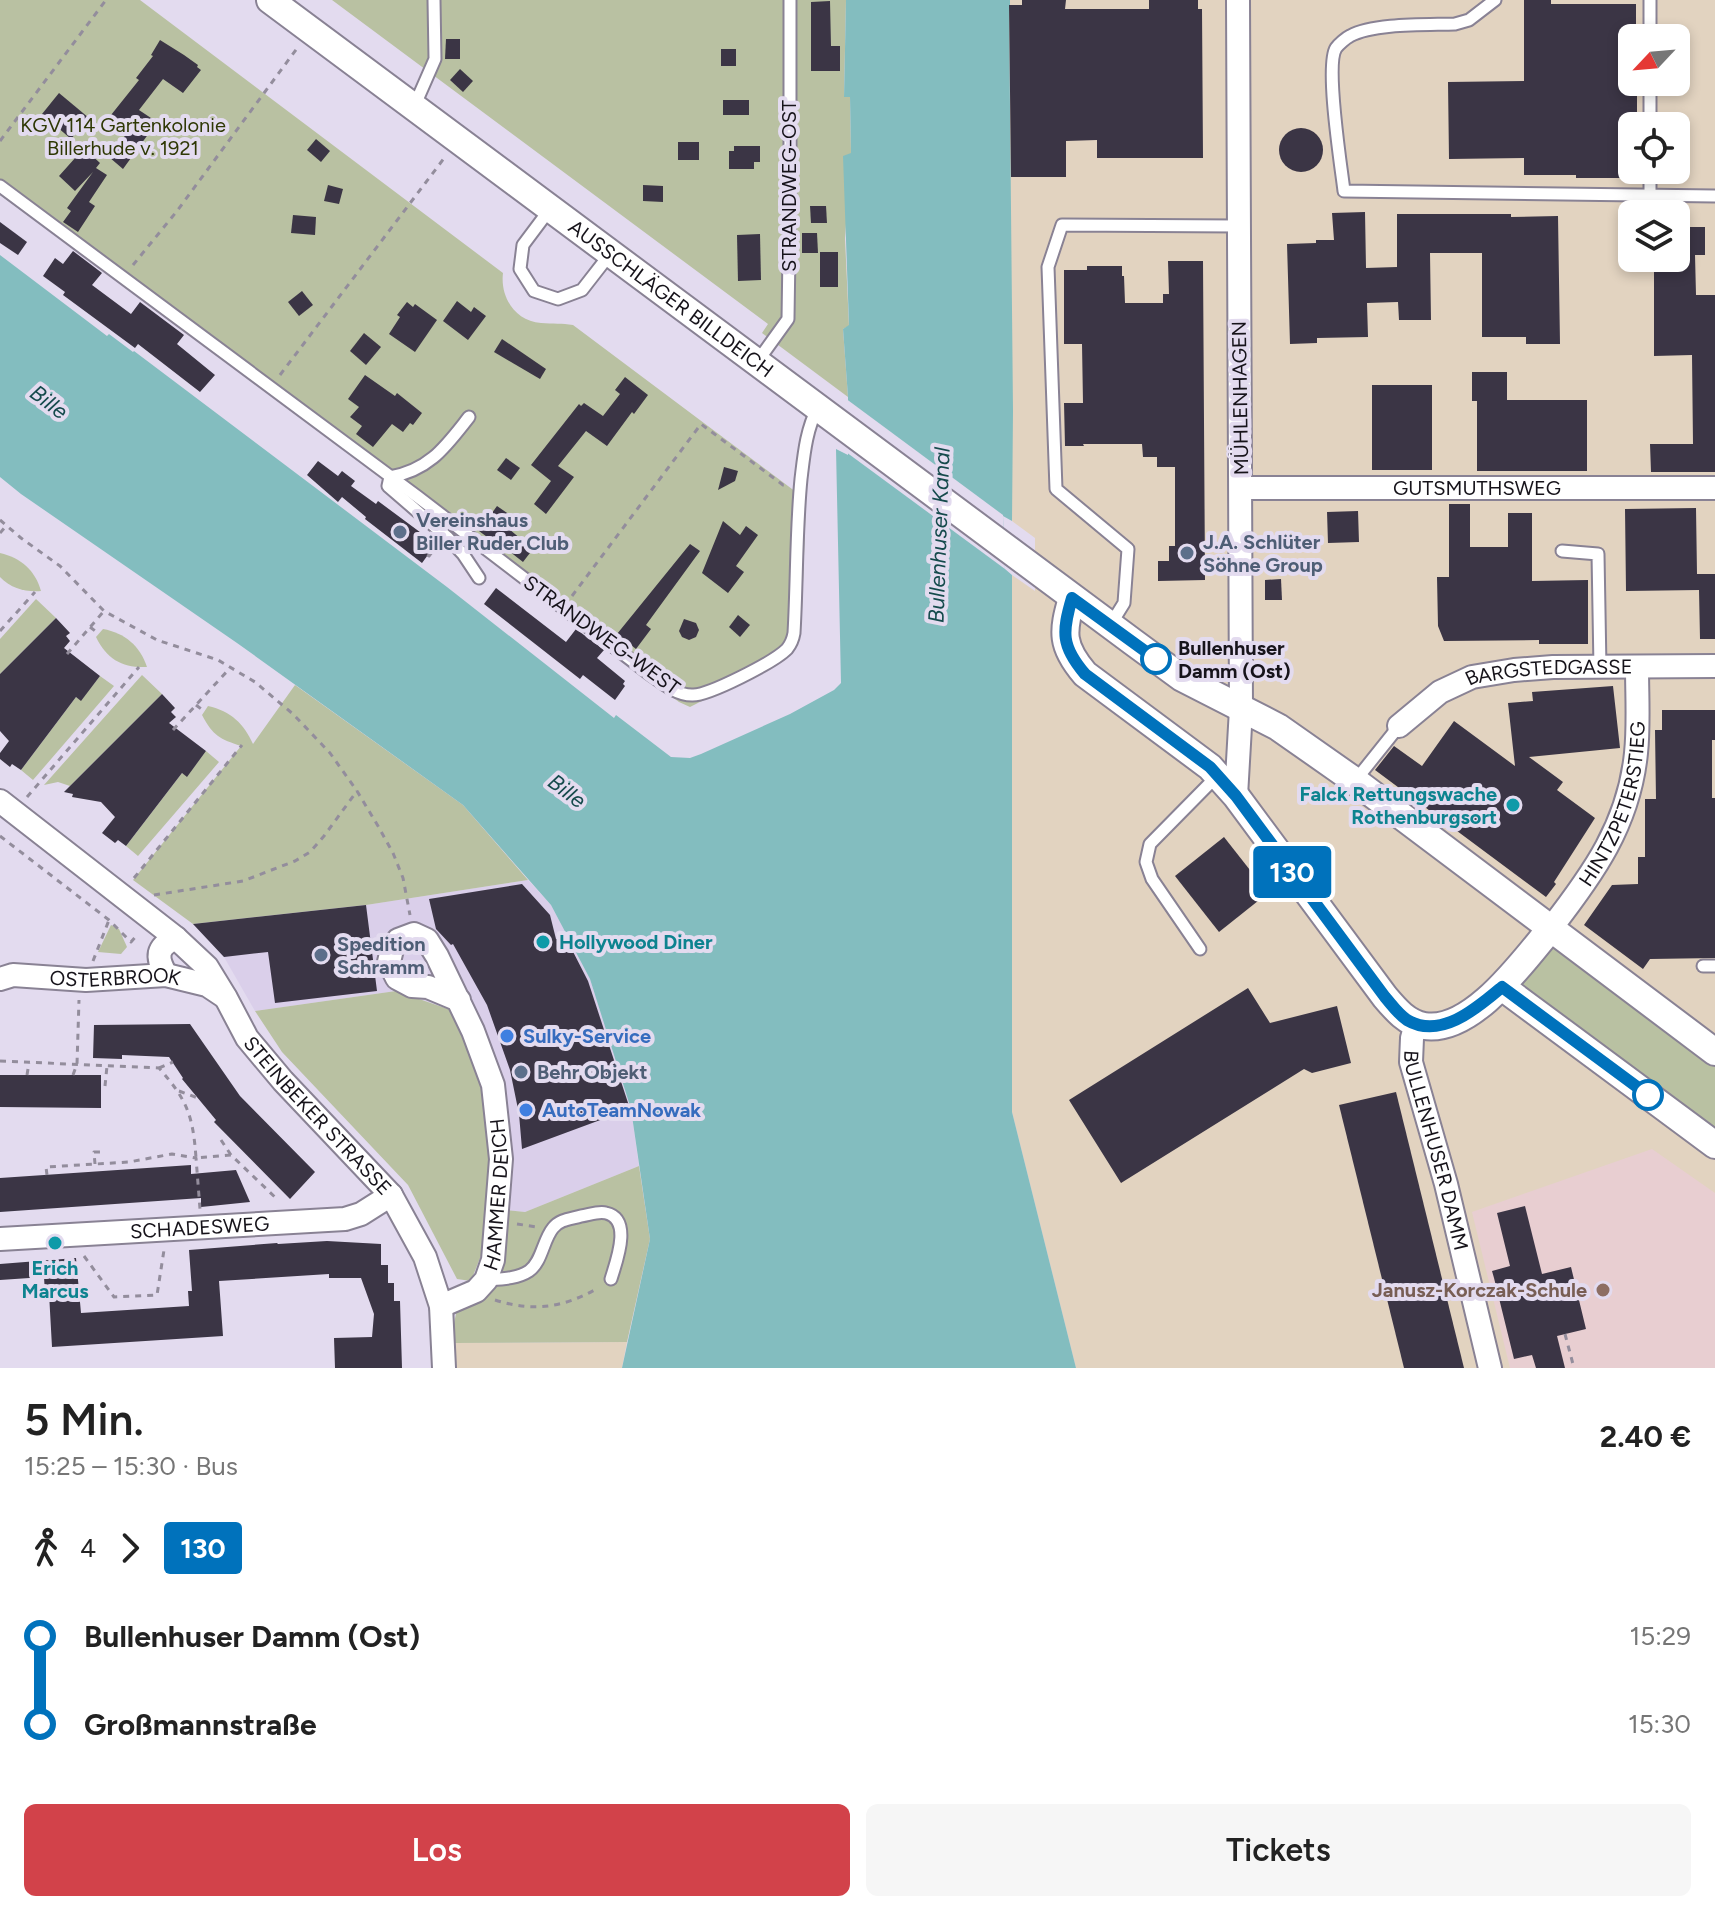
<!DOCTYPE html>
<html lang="de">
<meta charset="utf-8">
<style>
:root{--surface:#fff;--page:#f6f6f6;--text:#222;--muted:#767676;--accent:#d2424a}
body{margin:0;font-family:Figtree,sans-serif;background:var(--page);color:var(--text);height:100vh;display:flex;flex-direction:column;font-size:30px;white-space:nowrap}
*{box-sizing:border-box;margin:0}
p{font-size:26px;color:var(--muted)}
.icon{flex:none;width:44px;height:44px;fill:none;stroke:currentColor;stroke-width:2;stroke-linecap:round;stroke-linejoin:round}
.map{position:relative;height:1368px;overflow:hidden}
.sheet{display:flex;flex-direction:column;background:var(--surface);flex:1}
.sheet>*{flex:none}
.badge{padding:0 16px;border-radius:6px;font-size:28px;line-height:52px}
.needle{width:52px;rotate:244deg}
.buttons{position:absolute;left:1618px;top:24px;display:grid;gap:16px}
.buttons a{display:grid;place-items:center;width:72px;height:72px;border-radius:12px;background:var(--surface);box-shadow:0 4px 12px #0003;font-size:40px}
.map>.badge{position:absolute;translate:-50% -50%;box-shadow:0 0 0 4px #fff}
.legs{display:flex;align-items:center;gap:12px;height:88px;padding:0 24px;font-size:26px}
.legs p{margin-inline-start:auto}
.overview{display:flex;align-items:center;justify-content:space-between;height:136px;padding:0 24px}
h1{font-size:44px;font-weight:600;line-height:60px}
.button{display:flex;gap:16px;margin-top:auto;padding:16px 24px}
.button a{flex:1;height:92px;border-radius:12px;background:var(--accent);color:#fff;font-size:32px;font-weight:600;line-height:92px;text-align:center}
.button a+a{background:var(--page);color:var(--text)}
ul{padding:0 24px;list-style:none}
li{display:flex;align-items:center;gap:28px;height:88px;font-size:30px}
li i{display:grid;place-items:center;width:12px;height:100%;margin:0 10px;background:currentColor}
li i::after{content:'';width:20px;height:20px;margin:-10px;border:6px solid;border-radius:50%;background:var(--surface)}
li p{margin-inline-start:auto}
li:first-child i{background:linear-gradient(#0000 50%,currentColor 0)}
li:last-child i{background:linear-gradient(currentColor 50%,#0000 0)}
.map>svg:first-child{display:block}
.built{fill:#dacfea}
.industrial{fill:#e2d3c0;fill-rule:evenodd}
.education{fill:#e8ced1}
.green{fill:#b9c1a2}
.water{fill:#83bdbf}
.pier{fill:#e3dbef}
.building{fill:#3b3545}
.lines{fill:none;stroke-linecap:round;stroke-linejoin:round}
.service-casing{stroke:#898294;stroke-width:15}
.minor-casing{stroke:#898294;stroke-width:26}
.tertiary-casing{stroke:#898294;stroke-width:30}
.path{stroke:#938d9c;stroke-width:3;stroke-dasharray:6 6;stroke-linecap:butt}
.service{stroke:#fff;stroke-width:11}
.minor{stroke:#fff;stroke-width:22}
.tertiary{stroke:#fff;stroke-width:26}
.line-1-casing{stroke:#fff;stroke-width:18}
.line-1{stroke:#0072bc;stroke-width:12}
.service-dot{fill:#5c6f8a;stroke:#e3dbef;stroke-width:3}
.stop-1-dot{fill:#fff;stroke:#0072bc;stroke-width:4}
.culture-dot{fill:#0f9aa8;stroke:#e3dbef;stroke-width:3}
.shop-dot{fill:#3f7fe0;stroke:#e3dbef;stroke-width:3}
.education-dot{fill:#8d6e63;stroke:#e3dbef;stroke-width:3}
.labels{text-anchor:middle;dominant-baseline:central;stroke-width:8;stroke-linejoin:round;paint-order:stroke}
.park-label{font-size:20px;fill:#2f3805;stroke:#e3dbef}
.street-label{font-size:20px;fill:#16131a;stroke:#e3dbef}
.service-label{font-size:20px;font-weight:bold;fill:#4e5e75;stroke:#e3dbef;text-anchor:start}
.stop-label{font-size:20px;font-weight:bold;fill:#16131a;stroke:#e3dbef;text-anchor:start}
.culture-label{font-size:20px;font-weight:bold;fill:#0d838f;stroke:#e3dbef;text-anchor:end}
.shop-label{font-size:20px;font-weight:bold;fill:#366cbe;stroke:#e3dbef;text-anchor:start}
.education-label{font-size:20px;font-weight:bold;fill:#785e54;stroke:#e3dbef;text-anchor:end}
.water-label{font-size:22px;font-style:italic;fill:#154a4c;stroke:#e3dbef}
</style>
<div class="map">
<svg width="1715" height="1368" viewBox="0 0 1715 1368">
<rect width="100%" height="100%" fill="#e3dbef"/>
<path class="built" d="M528,880L551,905L590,979L631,1109L639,1166L525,1212L505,1210L501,1082L451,1010L396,991L255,1011L224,957L193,924L366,905Z"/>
<g class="industrial">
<path d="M1010,0H1715V1368H1076L1012,1112V575L1035,591V538L1012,521L1009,5H1010ZM1632,38H1676V82H1632ZM1632,126H1676V170H1632ZM1632,214H1676V258H1632Z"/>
<path d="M627,1342L622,1368H443L453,1343Z"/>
</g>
<path class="education" d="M1652,1149L1715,1193V1368H1510L1472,1212Z"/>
<g class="green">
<path d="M0,0H140L503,273C500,297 515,321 541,323C553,324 562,323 573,325L796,492L806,501L802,611L798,645L779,662L690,707L679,702L152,305L0,195Z"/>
<path d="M332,0H846L844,96H850L851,153L845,238L849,326L843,329L848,397L762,333L768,324Z"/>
<path d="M0,553C21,558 35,570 41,591C25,592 12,589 0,577Z"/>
<path d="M36,599L56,618L0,674V639Z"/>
<path d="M103,629C125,633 140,646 147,667C123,668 107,660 96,637Z"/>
<path d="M142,675L162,694L70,786L58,782L44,785Z"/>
<path d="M100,676L114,686L33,780L21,770L76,697L81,700Z"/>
<path d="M295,685L463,805L528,880L366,905L193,924L133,880L241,746C220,739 213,736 202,715L208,706C231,711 244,724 253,744Z"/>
<path d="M206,751L219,762L138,856L126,846L182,773L187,776Z"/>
<path d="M111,925L119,929L127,947L121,954L98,952Z"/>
<path d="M1556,945L1715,1059V1130L1524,989L1522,980Z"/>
<path d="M396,991L451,1010L484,1087L492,1157L482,1253L471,1281L457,1279L408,1185L282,1052L255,1011Z"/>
<path d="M639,1166L650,1239L627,1342L453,1343V1328L457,1309L486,1295L505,1210L525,1212Z"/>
</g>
<path class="water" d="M846,0H1010V5L1009,6L1013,411L1012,521L1003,516L1005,569L1012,575V1112L1076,1368H622L650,1239L631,1109L590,979L551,905L463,805L237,643L21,494L0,477V255L107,336L109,334L133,352L134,351L447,587L614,718L616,715L671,757L690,758L701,754L790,714L834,690L841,683L836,449L848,455V397L843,329L849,325L843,156L851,153L850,97H844Z"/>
<path class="pier" d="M845,398L1003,515L1005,569L846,452Z"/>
<g class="building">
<path d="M1022,0H1066L1065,9H1149V0H1198V9H1202L1203,158H1097V140L1066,141V177H1011L1009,5H1022Z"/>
<path d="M1524,0H1551V4H1636V38H1632V82H1637V126H1632V178H1576V175H1524V158L1449,159L1448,82L1524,81Z"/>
<path d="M830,1L831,46H840V71H811V2Z"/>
<path d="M446,39H460V59H445Z"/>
<path d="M160,40L184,55L198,65L197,67L201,70L183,93L163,79L139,110L157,122L123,169L109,157L130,129L111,115L139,80L136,78L153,56L151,55Z"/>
<rect x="721" y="49" width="15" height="17"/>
<path d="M460,69L473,81L463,92L450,80Z"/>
<path d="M59,93L89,118L71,139L42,114Z"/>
<rect x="723" y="100" width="26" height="15"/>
<circle cx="1301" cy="150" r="22"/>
<path d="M316,139L330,151L321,162L307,150Z"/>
<rect x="678" y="142" width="21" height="18"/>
<path d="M734,146H760V162H754V169H729V151H734Z"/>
<path d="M84,148L100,163L96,168L107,175L89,202L95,206L78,232L63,222L71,211L67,208L93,172L75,191L59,176Z"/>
<path d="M328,185L343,189L339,204L324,201Z"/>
<path d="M643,185L663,186V202L643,201Z"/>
<path d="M810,206H826L827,223H811Z"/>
<path d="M1365,212L1366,268L1397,267V214H1511V217L1558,216L1560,344H1526V337H1482V253H1430L1431,320H1399L1398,302L1367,303L1368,337L1317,338V343L1290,344L1287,244L1316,243V240H1334L1332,213Z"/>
<path d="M293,215L316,217L315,235L291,233Z"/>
<path d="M0,222L27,242L18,255L0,243Z"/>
<path d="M1676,227H1705V255H1695L1696,295H1715V472H1651L1650,444H1693L1692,355L1654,356V258H1676Z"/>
<path d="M802,233H817L818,253H802Z"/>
<path d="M760,234L761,280L738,281L737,235Z"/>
<path d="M73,251L102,273L92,285L131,314L140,302L184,335L177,344L215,375L200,392L138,344L135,348L63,295L65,292L43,276L55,258L63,264Z"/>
<rect x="820" y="252" width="18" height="35"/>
<path d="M1168,261H1203L1205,580L1158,581V561H1169V546H1175V467H1157V457H1143L1142,444H1083L1084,446H1065L1064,403H1083L1082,344H1064V270H1087V266H1122V276H1124L1125,303H1163V294H1169Z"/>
<path d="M302,291L313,305L299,316L288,302Z"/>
<path d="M457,301L471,312L474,307L486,316L468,340L443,321Z"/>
<path d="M407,302L413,307L415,304L437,320L415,352L389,334L400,317L397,315Z"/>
<path d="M364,333L381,347L366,365L350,351Z"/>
<path d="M502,339L546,369L540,379L494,352Z"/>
<path d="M1472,372H1507V400H1587V471H1477V401H1472Z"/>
<path d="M365,375L395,396L397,393L422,413L413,425L410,423L403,432L392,424L373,447L356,434L362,426L350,417L359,407L348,399Z"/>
<path d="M625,377L648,395L634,414L632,412L607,446L586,431L558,466L574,477L546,514L534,504L551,481L531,465L579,404L581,406L584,403L603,416L620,394L615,390Z"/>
<rect x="1372" y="385" width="60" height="85"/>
<path d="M506,458L520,468L511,480L497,470Z"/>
<path d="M318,461L338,476L342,471L355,481L351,486L376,504L378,501L436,544L422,563L365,519L366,517L342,497L338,502L307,475Z"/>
<path d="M724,467L738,471L735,481L718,490Z"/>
<path d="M1449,504H1470V547H1508V513H1532V581L1588,580V644H1539V640L1444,641L1438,626L1437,577H1449Z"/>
<path d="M497,506L516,519L509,529L533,549L523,562L499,543L498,545L479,531Z"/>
<path d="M1696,508L1697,574H1715V639H1700L1699,590L1626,591L1625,509Z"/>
<path d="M1358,511L1359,542L1328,543L1327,512Z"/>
<path d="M723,521L740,535L746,526L758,535L736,566L744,572L728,593L702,573Z"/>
<path d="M690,544L700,551L646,625L651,629L636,649L617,634Z"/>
<path d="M1281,579L1282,600H1265V580Z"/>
<path d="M496,588L566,642L576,629L604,650L597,658L625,681L623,684L625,686L615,700L583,675L580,679L484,604Z"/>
<path d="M738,615L750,625L740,637L729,627Z"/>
<path d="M56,618L70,633L66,636L70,641L64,648L100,676L81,701L76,697L21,770L12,764L10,767L0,759V753L9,741L0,731V674Z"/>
<path d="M684,619L696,623L699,630L696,637L689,640L682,637L679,631Z"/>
<path d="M1613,686L1620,748L1529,757L1563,782L1557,790L1595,818L1554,882L1556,884L1546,897L1375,770L1394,746L1422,766L1454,721L1515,766L1508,703L1533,701L1532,692Z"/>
<path d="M162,694L175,708L171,712L176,717L169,723L206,751L187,777L182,773L126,846L118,840L115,843L102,833L115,817L101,802L72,797L73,794L64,792Z"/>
<path d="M1662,710H1715V740H1712V798H1715V958L1650,959L1643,969L1584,925L1612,885L1638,884V857H1645V799H1656L1655,730H1662Z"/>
<path d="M1224,837L1268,893L1219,932L1175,876Z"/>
<path d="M522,884L550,915L556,939L566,938L588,981L630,1109L522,1149L519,1114L510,1070L487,1005L453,944L451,945L436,929L429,899Z"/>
<path d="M366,905L377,991L275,1003L268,952L224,957L193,924Z"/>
<path d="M1248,988L1270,1023L1337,1006L1351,1063L1312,1073L1304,1069L1121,1183L1069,1100Z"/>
<path d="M190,1024L240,1096L315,1172L290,1199L214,1122L216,1120L182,1079L183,1078L169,1057L122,1055V1059L93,1058L94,1025Z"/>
<path d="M0,1075H101V1108L0,1107Z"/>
<path d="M1396,1092L1464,1368H1404L1339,1105Z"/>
<path d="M191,1165V1174L236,1170L250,1202L201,1207V1198L0,1212V1178Z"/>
<path d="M1525,1206L1542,1274L1571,1267L1586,1329L1557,1336L1565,1368H1536L1532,1355L1514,1359L1494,1278L1492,1271L1510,1266L1497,1213Z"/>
<path d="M327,1241L381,1244V1265H388V1283H394V1301H400L402,1368H335L334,1338L372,1337L374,1314L361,1278H329V1274L219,1281L223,1336L52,1347L49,1293H45L44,1277L0,1280V1264L76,1258L81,1313L189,1306L188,1291H192L189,1250L277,1243L278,1244Z"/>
</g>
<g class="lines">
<g class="service-casing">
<g id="service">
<path d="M1495,0L1469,20L1455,24C1427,25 1374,23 1350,36C1346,38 1339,44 1336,48C1325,65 1341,166 1344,191L1715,196"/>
<path d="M1650,0V38"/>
<path d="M1650,82V126"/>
<path d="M414,107L435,59L434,0"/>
<path d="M1650,170V195"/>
<path d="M0,186L418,497L648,673C661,682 675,695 692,695C708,696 774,662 787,649C791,644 793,639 794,633C797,581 796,530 801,479C804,454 806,430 818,407"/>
<path d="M550,209L523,245L520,269L534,291L558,299L582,290L610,254"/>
<path d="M757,362L788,319L790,187V0"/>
<path d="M469,417C446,446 430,470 390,477L388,486L448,538L463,554L479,578"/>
<path d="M1562,551L1598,554L1600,668"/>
<path d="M1111,624L1124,603L1128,549L1056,489L1048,267L1062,225L1238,226"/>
<path d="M1355,781L1399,726"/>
<path d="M1200,949L1152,879L1146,862L1150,844L1218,775"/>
<path d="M1703,966H1715"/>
<path d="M486,1280C500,1279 517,1279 529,1271C542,1262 543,1240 553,1228C560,1219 571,1219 581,1216C589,1215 598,1211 606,1213C633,1219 616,1262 611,1279"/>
</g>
</g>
<g class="minor-casing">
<g id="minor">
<path id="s1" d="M1241,488H1715"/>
<path id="s2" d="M1399,726L1440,692L1472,677L1514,670L1553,667L1715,666"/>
<path d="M1236,796L1241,709L1238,0"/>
<path id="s3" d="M0,801L176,938L207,967L226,998L247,1038L283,1081L391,1195L425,1257L441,1306L444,1368"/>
<path id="s4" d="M1551,928C1593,874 1629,824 1636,753C1639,725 1637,696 1637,667"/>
<path d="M166,975C156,957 156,947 176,938"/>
<path id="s5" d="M0,979L13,975L86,980L166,975L207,985L225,997"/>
<path id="s6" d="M1416,1024L1412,1038L1411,1062L1446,1184L1490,1368"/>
<path id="s7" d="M0,1239L345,1219L361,1214L391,1195"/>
<path id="s8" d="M441,1306L476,1291L486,1280L493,1260L501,1159L493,1085L473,1031L437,956L427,940L414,934L398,940L392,949L389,962L397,978L412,986L428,987L459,1000"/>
</g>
</g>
<g class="tertiary-casing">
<g id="tertiary">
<path id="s9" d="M270,0L1133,642L1182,678L1278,727L1355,781L1715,1052"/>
<path d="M1072,598C1062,632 1061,646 1085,674L1210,767L1236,796L1385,997C1396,1010 1407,1023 1424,1026C1472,1034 1524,960 1551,928"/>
<path d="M1502,987L1715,1145"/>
</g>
</g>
<g class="path">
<path d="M0,141L106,0"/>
<path d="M133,265L177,211L298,47"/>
<path d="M280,375L445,157"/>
<path d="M0,520L21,538L60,566L104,611L157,640L218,660L255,682L293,714L330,753L357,791L378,826L393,853L403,878L410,915"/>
<path d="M0,533L6,526"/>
<path d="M427,555L429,556L435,548"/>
<path d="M572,596L701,424L783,485H787"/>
<path d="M90,627L99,634"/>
<path d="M0,631L35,592"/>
<path d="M67,654L104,611"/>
<path d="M196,705L205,712"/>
<path d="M173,730L231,667"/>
<path d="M27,797L139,667"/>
<path d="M0,836L109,920L131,942L138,934"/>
<path d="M134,878L242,745"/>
<path d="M154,895L243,881L295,861L310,852L324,836L357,791"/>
<path d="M93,961L109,920"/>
<path d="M0,1061L159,1068C187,1100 193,1115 196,1158L231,1155"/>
<path d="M159,1068L173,1062"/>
<path d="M27,1075L29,1063"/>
<path d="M73,1075L77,1064L79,1000"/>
<path d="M105,1086L107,1066"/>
<path d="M179,1091L198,1098"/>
<path d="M221,1140L231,1155L278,1200"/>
<path d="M95,1164L94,1152H101"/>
<path d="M47,1175L46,1167L129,1162L172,1154L196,1158L200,1209"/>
<path d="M517,1224L537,1227"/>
<path d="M84,1256L114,1297L157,1295L164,1250"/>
<path d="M495,1300C533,1312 563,1308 598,1288"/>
<path d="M1565,1334L1574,1368"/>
</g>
<use href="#service" class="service"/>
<use href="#minor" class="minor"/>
<use href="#tertiary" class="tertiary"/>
</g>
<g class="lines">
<g class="line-1-casing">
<path id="line-1" d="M1156,659L1072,598C1062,632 1061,646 1085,674L1210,767L1236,796L1385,997C1392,1005 1398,1014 1407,1020C1441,1040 1477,1008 1502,987L1648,1095"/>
</g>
<use href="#line-1" class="line-1"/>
</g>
<g class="service-dot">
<circle cx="400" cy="532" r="8"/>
<circle cx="1187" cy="553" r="8"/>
<circle cx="321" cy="955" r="8"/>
<circle cx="521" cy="1072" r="8"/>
</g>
<g class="stop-1-dot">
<circle cx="1156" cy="659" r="14"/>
<circle cx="1648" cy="1095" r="14"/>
</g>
<g class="culture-dot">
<circle cx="1513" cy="805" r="8"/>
<circle cx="543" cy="942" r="8"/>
<circle cx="55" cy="1243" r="8"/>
</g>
<g class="shop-dot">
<circle cx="507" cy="1036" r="8"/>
<circle cx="526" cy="1110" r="8"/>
</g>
<circle class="education-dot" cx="1603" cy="1290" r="8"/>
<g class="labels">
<g class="park-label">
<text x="123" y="125">KGV 114 Gartenkolonie<tspan x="123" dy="23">Billerhude v. 1921</tspan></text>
</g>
<g class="street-label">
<text transform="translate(789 186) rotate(-90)">STRANDWEG-OST</text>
<text stroke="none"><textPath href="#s9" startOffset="500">AUSSCHLÄGER BILLDEICH</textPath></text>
<text transform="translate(1240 398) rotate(-91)">MÜHLENHAGEN</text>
<text stroke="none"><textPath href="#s1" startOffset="236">GUTSMUTHSWEG</textPath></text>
<text transform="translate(602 635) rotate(36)">STRANDWEG-WEST</text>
<text stroke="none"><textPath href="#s2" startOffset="166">BARGSTEDGASSE</textPath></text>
<text stroke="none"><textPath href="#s4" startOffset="142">HINTZPETERSTIEG</textPath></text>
<text stroke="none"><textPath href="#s5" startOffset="116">OSTERBROOK</textPath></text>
<text stroke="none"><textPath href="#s3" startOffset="452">STEINBEKER STRASSE</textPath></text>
<text stroke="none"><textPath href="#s6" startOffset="130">BULLENHUSER DAMM</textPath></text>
<text stroke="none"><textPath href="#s8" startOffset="140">HAMMER DEICH</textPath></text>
<text stroke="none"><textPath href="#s7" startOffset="200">SCHADESWEG</textPath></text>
</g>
<g class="service-label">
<text x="416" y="520">Vereinshaus<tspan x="416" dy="23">Biller Ruder Club</tspan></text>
<text x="1203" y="542">J.A. Schlüter<tspan x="1203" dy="23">Söhne Group</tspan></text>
<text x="337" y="944">Spedition<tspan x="337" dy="23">Schramm</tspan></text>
<text x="537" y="1072">Behr Objekt</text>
</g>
<g class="stop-label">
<text x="1178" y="648">Bullenhuser<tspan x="1178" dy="23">Damm (Ost)</tspan></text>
</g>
<g class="culture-label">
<text x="1497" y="794">Falck Rettungswache<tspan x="1497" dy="23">Rothenburgsort</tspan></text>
<text x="559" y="942" text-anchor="start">Hollywood Diner</text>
<text x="55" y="1268" text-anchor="middle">Erich<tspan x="55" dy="23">Marcus</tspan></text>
</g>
<g class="shop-label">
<text x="523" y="1036">Sulky-Service</text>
<text x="542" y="1110">AutoTeamNowak</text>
</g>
<g class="education-label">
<text x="1587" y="1290">Janusz-Korczak-Schule</text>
</g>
<g class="water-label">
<text transform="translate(49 402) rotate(37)">Bille</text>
<text transform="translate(939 535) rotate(-88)">Bullenhuser Kanal</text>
<text transform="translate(567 791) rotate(37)">Bille</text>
</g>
</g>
</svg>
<div class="buttons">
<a><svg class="needle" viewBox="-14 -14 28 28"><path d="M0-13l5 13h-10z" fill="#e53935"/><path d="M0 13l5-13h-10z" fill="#767676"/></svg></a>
<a><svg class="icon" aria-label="locate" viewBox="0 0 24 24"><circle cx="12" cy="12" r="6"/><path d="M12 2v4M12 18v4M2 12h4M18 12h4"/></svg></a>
<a><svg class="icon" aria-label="layers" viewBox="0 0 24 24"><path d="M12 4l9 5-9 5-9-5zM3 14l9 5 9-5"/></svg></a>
</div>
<b class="badge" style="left:1292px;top:872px;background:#0072bc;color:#fff">130</b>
</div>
<section class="sheet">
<div class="overview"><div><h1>5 Min.</h1><p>15:25 – 15:30 · Bus</p></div><b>2.40 €</b></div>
<div class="legs"><svg class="icon" aria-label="walk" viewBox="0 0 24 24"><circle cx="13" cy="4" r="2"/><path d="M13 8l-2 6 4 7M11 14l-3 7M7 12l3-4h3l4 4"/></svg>4<svg class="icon" aria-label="forward" viewBox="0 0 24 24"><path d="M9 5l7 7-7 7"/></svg><b class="badge" style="background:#0072bc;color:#fff">130</b></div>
<ul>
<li><i style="color:#0072bc"></i><b>Bullenhuser Damm (Ost)</b><p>15:29</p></li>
<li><i style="color:#0072bc"></i><b>Großmannstraße</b><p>15:30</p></li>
</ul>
<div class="button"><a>Los</a><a>Tickets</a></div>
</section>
